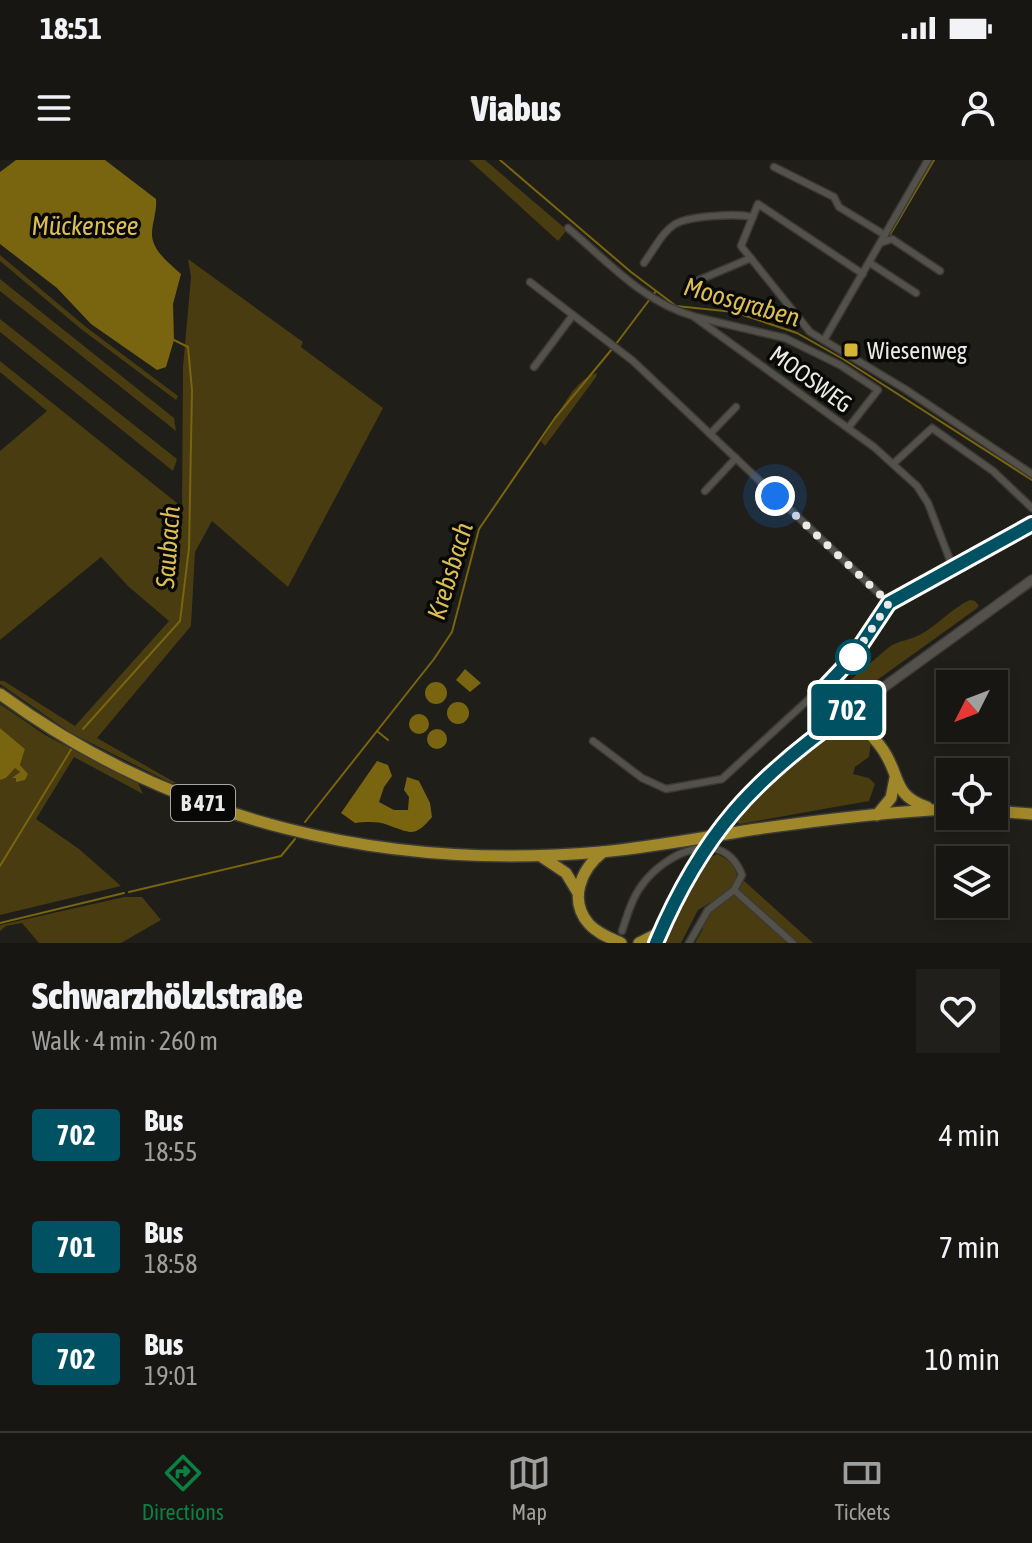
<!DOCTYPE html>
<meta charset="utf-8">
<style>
:root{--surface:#171612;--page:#201f1b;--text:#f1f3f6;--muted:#9e9f9f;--line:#363532;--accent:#0b8043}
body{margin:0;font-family:"Asap Condensed",sans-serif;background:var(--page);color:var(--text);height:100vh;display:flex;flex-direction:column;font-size:30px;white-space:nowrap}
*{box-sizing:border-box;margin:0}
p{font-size:26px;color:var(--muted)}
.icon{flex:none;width:44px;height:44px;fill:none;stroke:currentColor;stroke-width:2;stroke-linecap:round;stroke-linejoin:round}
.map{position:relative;height:783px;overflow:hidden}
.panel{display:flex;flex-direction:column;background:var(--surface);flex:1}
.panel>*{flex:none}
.badge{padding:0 16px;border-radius:6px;font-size:28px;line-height:52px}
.needle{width:52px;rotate:228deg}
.controls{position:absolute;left:936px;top:510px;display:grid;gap:16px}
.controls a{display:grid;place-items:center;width:72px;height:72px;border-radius:0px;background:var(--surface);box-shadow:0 4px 12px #0003,0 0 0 2px var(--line);font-size:40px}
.you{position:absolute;width:40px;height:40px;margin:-20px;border:6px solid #fff;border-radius:50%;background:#1a73e8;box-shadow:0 0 0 12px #1a73e833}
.map>.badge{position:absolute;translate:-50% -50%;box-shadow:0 0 0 4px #fff}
.round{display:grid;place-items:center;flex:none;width:84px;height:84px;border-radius:0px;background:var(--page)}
.summary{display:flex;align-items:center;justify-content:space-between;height:136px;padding:0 32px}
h1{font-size:38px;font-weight:800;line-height:60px}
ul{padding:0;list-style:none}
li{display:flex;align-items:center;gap:24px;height:112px;padding:0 32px}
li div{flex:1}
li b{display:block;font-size:30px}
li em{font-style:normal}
li .badge{min-width:88px;font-weight:700;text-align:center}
.status{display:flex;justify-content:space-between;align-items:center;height:56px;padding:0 40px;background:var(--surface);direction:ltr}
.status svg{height:22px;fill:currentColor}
header{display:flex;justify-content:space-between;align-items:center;height:104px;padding:0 32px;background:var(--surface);font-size:36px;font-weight:800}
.dock{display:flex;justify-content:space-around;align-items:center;height:112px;border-top:2px solid var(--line);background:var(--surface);font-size:22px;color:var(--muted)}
.dock a{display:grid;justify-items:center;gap:4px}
.dock .current{color:var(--accent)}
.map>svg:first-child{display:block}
.green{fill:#483c10}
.water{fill:#79640f}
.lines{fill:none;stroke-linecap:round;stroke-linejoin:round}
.stream{stroke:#79640f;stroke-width:2}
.street-casing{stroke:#3b3a36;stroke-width:9}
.secondary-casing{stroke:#3b3a36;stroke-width:12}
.highway-casing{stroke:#3b3a36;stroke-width:14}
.street{stroke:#53514a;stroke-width:6}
.secondary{stroke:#53514a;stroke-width:9}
.highway{stroke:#a08729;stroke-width:11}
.secondary-bridge-casing{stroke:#3b3a36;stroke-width:12;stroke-linecap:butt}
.secondary-bridge{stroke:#53514a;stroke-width:9}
.line-casing{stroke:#fff;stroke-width:18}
.line{stroke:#005262;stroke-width:12}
.walk{stroke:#ebeae6;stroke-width:8;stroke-dasharray:0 14.4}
.poi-dot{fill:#d6b534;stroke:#080806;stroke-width:3}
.stop-dot{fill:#fff;stroke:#005262;stroke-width:4}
.labels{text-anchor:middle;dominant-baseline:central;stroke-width:7;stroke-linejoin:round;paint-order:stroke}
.shield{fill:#080806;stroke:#a7a6a3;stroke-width:2}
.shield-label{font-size:22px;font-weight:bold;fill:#ebeae6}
.poi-label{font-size:24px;fill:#ebeae6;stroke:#080806;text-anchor:start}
.street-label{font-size:24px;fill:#ebeae6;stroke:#080806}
.water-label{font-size:26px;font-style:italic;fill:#dcbe54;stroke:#080806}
</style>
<div class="status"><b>18:51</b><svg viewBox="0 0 49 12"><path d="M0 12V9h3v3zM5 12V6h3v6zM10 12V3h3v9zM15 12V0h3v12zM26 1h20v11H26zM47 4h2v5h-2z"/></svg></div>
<header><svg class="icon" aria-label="menu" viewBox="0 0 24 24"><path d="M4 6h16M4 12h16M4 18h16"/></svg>Viabus<svg class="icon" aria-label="person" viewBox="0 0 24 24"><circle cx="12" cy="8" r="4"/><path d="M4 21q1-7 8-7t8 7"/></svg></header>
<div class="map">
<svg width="1032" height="783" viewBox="0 0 1032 783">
<rect width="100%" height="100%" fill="#1f1e18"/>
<g class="green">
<path d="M469,0H485L567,70L558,81Z"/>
<path d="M0,95L86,167L178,236L176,240L81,169L0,101Z"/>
<path d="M188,99L303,182L301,187L383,248L288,427L212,361L195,392L191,466L97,578L176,623H171L71,573L0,524V521H4L75,566L169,461L129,427L101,397L0,480V291L47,251L0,212V201L182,347L183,207L191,117Z"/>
<path d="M0,119L174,258L176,271L0,131Z"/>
<path d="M0,159L177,299L173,311L0,172Z"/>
<path d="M597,213L596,217L545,286L541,281C558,259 571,220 597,213Z"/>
<path d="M970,440L975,441L979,446L976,449L852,538L847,541L839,534L840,529L888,488C898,480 912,480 923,473C940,463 952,448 970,440Z"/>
<path d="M0,544L45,575L138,623L143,634L74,597L36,659L79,689L121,726L0,755V620L6,618L15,607L20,611L16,618L25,620L20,605L25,589L0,568Z"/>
<path d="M848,569L858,573L871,582L869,597L855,607L853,614L869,618L875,624L869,641L740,664L736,662C744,633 819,577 848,569Z"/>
<path d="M717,694C729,700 734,703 737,716L731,727L723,735L698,750L681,783H664C674,758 692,704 717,694Z"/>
<path d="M742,719L813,783H796L737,729Z"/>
<path d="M733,734L737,736L790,783H695L703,769L700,765L709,751Z"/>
<path d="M124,737H142L161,760L121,783H39L22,763L6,766L0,771V765Z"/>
</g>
<g class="water">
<path d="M16,0H105L156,39C157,51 153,60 152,72C151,90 169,103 181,114L173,144L174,180L166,207L157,210L91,164L57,128L0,84V12Z"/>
<path d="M465,509L481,523L470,532L456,520Z"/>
<circle cx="436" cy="533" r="11"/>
<circle cx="458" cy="553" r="11"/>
<circle cx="419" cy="564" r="10"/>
<path d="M0,568L25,589L20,605L28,614L25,620L16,622V618H12L20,612L15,608L6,618L0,620Z"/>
<circle cx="437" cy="579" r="10"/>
<path d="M377,601L388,605L392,616L384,627L379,642L394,650H408L409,637L404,630L407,617L419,621L430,643L432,657C415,678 410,673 388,665C377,661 367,662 355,663L341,653Z"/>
</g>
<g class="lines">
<g class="stream">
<path d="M500,0L631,112L676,146L734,152L797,173L843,199L1032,320"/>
<path d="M888,78L934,0"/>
<path d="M616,184L656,131"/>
<path d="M83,569L180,461L189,388L192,230L188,187L174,180"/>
<path d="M377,571L388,580"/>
<path d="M305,662L434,499L452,472L479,369L555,258L612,189"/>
<path d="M0,706L72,588"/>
<path d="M129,732L281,696L295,679"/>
<path d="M0,763L124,733"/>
</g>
<g class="street-casing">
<g id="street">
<path d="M774,7L834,37L839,47L885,75"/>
<path d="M568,68C606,100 643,142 693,156L874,287L917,326L928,343L953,408"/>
<path d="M883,82L892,79L940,111"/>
<path d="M644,103C669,67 667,59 714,56C727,55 739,54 753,57"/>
<path d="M870,103L916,133"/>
<path d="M863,114L758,44L741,86L810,172L905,229L1032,314"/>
<path d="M699,120L751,98"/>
<path d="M530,122L633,201L889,443"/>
<path d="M696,157L785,178L840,205L878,230L848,268"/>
<path d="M824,180L928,0"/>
<path d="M534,207L573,155"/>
<path d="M710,274L736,247"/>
<path d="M893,304L932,268L993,311L1032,348"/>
<path d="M705,331L736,298"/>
<path d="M820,532L849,552"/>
<path d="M834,540L845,509"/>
<path d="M593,581L642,618L666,629L722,619L846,505L889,443L1032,364"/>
<path d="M734,730L793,783"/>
<path d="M622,771C627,756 632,738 642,725C665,693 723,665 742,715L734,730L708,750L689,783"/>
</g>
</g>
<g class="secondary-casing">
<g id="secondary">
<path d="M722,664L750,632L783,600L1032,420"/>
<path d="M656,783L702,692"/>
</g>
</g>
<g class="highway-casing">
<g id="highway">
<path d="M0,534C176,663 386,711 601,692C654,687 705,677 757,669C821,660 886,652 950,649"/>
<path d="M849,552C860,565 874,576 883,590C901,616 892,635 927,647"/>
<path d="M829,566H848L864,570"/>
<path d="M994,651L1032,654"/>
<path d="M877,655L891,638L895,618"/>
<path d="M603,692C581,709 568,740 589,764C597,773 610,778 621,783"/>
<path d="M542,697L566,713L578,733"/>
<path d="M639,783L661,772"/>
</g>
</g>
<use href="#street" class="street"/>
<use href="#secondary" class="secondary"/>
<use href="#highway" class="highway"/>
<g class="secondary-bridge-casing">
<path id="secondary-bridge" d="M702,692L722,664"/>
</g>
<use href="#secondary-bridge" class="secondary-bridge"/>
</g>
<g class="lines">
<g class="line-casing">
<path id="line" d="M656,783C702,674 753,619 849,552L820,532L853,497L889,443L1032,364"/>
</g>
<use href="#line" class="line"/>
<path class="walk" d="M775,336L889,443L853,497"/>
</g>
<rect class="poi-dot" x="843" y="182" width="16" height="16" rx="4"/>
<circle class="stop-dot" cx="853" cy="497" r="16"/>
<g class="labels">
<rect class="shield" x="171" y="625" width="64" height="36" rx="6"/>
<g class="shield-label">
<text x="203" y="643">B 471</text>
</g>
<g class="poi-label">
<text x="867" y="190">Wiesenweg</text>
</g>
<g class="street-label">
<text transform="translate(811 219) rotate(36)">MOOSWEG</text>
</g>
<g class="water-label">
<text x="85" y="66">Mückensee</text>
<text transform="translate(742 142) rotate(16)">Moosgraben</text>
<text transform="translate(168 387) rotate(-86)">Saubach</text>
<text transform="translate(450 411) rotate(-73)">Krebsbach</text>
</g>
</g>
</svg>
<div class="controls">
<a><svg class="needle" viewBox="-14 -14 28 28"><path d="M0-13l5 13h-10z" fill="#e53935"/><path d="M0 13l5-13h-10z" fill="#9e9f9f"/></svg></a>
<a><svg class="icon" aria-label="locate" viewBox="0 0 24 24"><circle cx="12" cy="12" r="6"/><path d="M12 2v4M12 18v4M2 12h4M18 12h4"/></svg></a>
<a><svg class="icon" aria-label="layers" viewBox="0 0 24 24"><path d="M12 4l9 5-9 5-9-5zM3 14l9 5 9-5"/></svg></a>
</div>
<div class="you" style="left:775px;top:336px"></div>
<b class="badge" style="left:847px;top:550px;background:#005262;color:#fff">702</b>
</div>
<section class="panel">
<div class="summary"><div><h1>Schwarzhölzlstraße</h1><p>Walk · 4 min · 260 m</p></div><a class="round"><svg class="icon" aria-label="heart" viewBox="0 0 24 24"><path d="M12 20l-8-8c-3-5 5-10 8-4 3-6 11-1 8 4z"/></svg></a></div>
<ul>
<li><span class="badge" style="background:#005262;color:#fff">702</span><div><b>Bus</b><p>18:55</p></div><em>4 min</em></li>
<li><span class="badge" style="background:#005262;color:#fff">701</span><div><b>Bus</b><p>18:58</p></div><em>7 min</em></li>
<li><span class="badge" style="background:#005262;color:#fff">702</span><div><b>Bus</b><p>19:01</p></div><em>10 min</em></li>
</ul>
</section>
<nav class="dock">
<a class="current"><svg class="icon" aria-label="directions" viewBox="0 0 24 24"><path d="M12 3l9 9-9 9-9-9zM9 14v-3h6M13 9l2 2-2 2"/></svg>Directions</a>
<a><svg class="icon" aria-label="map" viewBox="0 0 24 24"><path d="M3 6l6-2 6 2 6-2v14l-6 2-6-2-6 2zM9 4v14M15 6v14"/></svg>Map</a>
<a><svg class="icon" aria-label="tickets" viewBox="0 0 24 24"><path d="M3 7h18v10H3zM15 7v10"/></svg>Tickets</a>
</nav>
